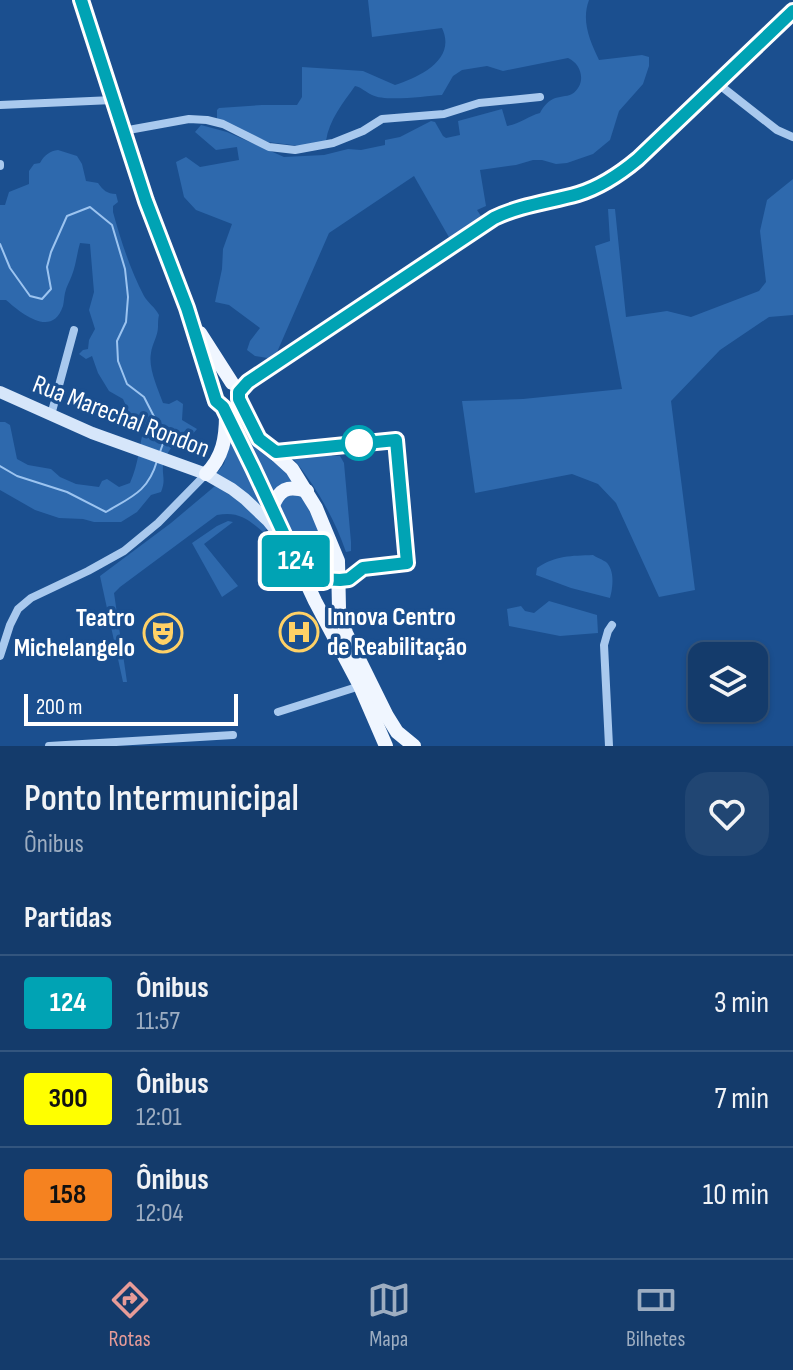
<!DOCTYPE html>
<html lang="pt">
<meta charset="utf-8">
<style>
:root{--surface:#143b6b;--page:#214673;--text:#f1f3f6;--muted:#9dadc1;--line:#33557e;--accent:#e69b98}
body{margin:0;font-family:"Sofia Sans Condensed",sans-serif;background:var(--page);color:var(--text);height:100vh;display:flex;flex-direction:column;font-size:30px;white-space:nowrap}
*{box-sizing:border-box;margin:0}
p{font-size:26px;color:var(--muted)}
.icon{flex:none;width:44px;height:44px;fill:none;stroke:currentColor;stroke-width:2;stroke-linecap:round;stroke-linejoin:round}
.map{position:relative;height:746px;overflow:hidden}
.panel{display:flex;flex-direction:column;background:var(--surface);flex:1}
.panel>*{flex:none}
.badge{padding:0 16px;border-radius:6px;font-size:28px;line-height:52px}
.buttons{position:absolute;left:688px;top:642px;display:grid;gap:16px}
.buttons a{display:grid;place-items:center;width:80px;height:80px;border-radius:16px;background:var(--surface);box-shadow:0 2px 6px #0004,0 0 0 2px var(--line);font-size:40px}
.scale{position:absolute;left:24px;bottom:20px;width:214px;box-sizing:border-box;padding-left:8px;border:4px solid #fff;border-top:0;font-size:22px;line-height:28px;white-space:nowrap;color:#fff;-webkit-text-stroke:6px #1b4f8f;paint-order:stroke}
.map>.badge{position:absolute;translate:-50% -50%;box-shadow:0 0 0 4px #fff}
h2{padding:0 24px;font-size:30px;line-height:72px}
.round{display:grid;place-items:center;flex:none;width:84px;height:84px;border-radius:24px;background:var(--page)}
.summary{display:flex;align-items:center;justify-content:space-between;height:136px;padding:0 24px}
h1{font-size:38px;font-weight:600;line-height:60px}
ul{padding:0;list-style:none}
li{display:flex;align-items:center;gap:24px;height:96px;padding:0 24px;border-top:2px solid var(--line)}
li div{flex:1}
li b{display:block;font-size:30px}
li em{font-style:normal}
li .badge{min-width:88px;font-weight:700;text-align:center}
.menu{display:flex;justify-content:space-around;align-items:center;height:112px;border-top:2px solid var(--line);background:var(--surface);font-size:22px;color:var(--muted)}
.menu a{display:grid;justify-items:center;gap:4px}
.menu .current{color:var(--accent)}
.map>svg:first-child{display:block}
.green{fill:#2e69ad}
.lines{fill:none;stroke-linecap:round;stroke-linejoin:round}
.stream{stroke:#9cc4f0;stroke-width:2}
.street{stroke:#a9c9ee;stroke-width:8}
.secondary{stroke:#d6e6fa;stroke-width:12}
.primary{stroke:#f0f6ff;stroke-width:14}
.line-casing{stroke:#fff;stroke-width:18}
.line{stroke:#00a3b4;stroke-width:12}
.stop-dot{fill:#fff;stroke:#00a3b4;stroke-width:4}
.labels{text-anchor:middle;dominant-baseline:central;stroke-width:7;stroke-linejoin:round;paint-order:stroke}
.street-label{font-size:26px;fill:#fff;stroke:#1b4f8f}
.poi-label{font-size:26px;font-weight:bold;fill:#fff;stroke:#1b4f8f;text-anchor:start}
</style>
<div class="map">
<svg width="793" height="746" viewBox="0 0 793 746">
<rect width="100%" height="100%" fill="#1b4f8f"/>
<g class="green">
<path d="M368,0H589C581,21 590,41 599,60L642,55L649,57V66L643,84L619,111L610,140L593,154L567,163L556,164L542,160H533L516,165L480,170L486,206L477,210L481,216L450,239L414,176L329,233L274,359L255,356L247,350L250,341L260,328L229,305L215,302L222,269L223,249L232,224L196,210L184,197L176,162L186,157L200,167L239,160L237,147L216,150L195,132L201,125L227,132L284,157L324,155L348,149L361,150L385,145V140L400,137L431,121L435,122L443,136L446,138L460,135L458,121L502,109L507,126C520,124 528,116 540,113C543,107 547,102 553,99C559,96 566,97 572,94C587,84 582,64 568,58L503,71L487,66L462,70L453,76L442,95C426,96 385,102 372,95C365,92 363,88 355,86C343,103 329,120 326,141L300,146L268,142L217,119V110L219,108L262,105H297L302,97V67L363,71L395,85C419,77 457,60 442,28L372,37Z"/>
<path d="M58,150L77,156L82,164L86,181L98,183C103,190 107,194 116,194L118,202L113,206V212C121,241 130,269 144,296C148,303 155,307 159,315C158,319 158,323 158,327C158,336 152,344 151,353C148,368 158,389 163,403L169,404L177,400L183,404L182,420L197,429L191,436L185,431C179,436 164,456 163,465C162,476 166,480 161,492L151,495L137,512L121,522H94L83,519L59,518L35,510L0,490V422H5L10,425L17,459L28,465L51,469L60,477L76,484L99,487L102,481L107,479L119,487L130,483C139,463 139,445 145,424L132,419L123,399L109,391L98,373L92,356L86,359L79,354L83,350L88,349L89,340L95,329L89,310L94,292L90,244L80,243C77,253 76,265 72,275C70,281 66,287 65,293C64,297 64,302 63,306C52,339 21,313 6,300H0V205H5L9,192L29,184V171L34,164L40,163C44,155 50,151 58,150Z"/>
<path d="M793,179V315L769,317L720,350L671,401L695,590L659,597L616,503L598,484L572,474L475,493L462,401L523,399L622,389L595,246L610,241L608,209H615L626,317L667,311L691,317L759,291L766,282L760,231L767,200Z"/>
<path d="M240,407L298,484L273,493L235,410Z"/>
<path d="M231,438L272,521L215,475L224,464Z"/>
<path d="M331,452L332,456H340L344,463L351,542V551L346,552C334,517 315,485 292,457Z"/>
<path d="M215,486C236,498 252,510 267,529L263,532C248,519 238,511 217,515L120,587L114,593L127,682H123L100,576L171,523Z"/>
<path d="M284,495L302,496L328,549L335,574C323,575 315,574 307,565L281,510L280,505Z"/>
<path d="M228,521L233,522L204,544L238,586L222,597L192,543L217,526Z"/>
<path d="M593,555C594,556 605,561 606,562C615,570 613,588 610,598L571,588L536,575L537,568C556,555 571,556 593,555Z"/>
<path d="M549,601L597,615L598,633L560,636L509,626L507,609L521,606L525,611L534,613Z"/>
</g>
<g class="lines">
<g class="stream">
<path d="M0,244L10,268L30,296L42,299L51,289L47,267L51,252L67,216L90,207L112,225L125,269L128,297L126,322L117,341L118,361L127,384L144,397L165,438L160,452"/>
<path d="M0,466L17,476L67,492L106,512C131,497 148,492 157,461"/>
</g>
<g class="street">
<path d="M717,83L777,130L793,137"/>
<path d="M0,105L113,100"/>
<path d="M123,131L189,119L207,120L223,124L269,147L295,150L333,143L363,131L382,119L444,114L479,103L540,97"/>
<path d="M0,164V166"/>
<path d="M51,415L74,330"/>
<path d="M0,656L10,625L18,609L31,598L88,571L124,551L158,523L206,474"/>
<path d="M278,712L360,686"/>
<path d="M49,746L233,735"/>
<path d="M609,746L604,645L608,631L612,625"/>
</g>
<g class="secondary">
<path d="M0,392L92,433L206,474L232,489L245,499L268,521L281,537"/>
<path d="M239,392L248,382L494,218C521,205 550,202 578,194C601,187 620,174 638,159L793,11"/>
</g>
<g class="primary">
<path d="M81,0L146,201L187,308L215,399L223,407L253,468L315,601L360,686L386,746"/>
<path d="M200,333L232,383"/>
<path d="M239,399L259,439L292,469L316,508L338,561L339,609L346,633L387,716L397,732L414,746"/>
<path d="M206,474C223,457 226,438 226,415"/>
<path d="M272,508C279,489 287,485 307,491"/>
<path d="M301,571L320,579L340,580"/>
</g>
</g>
<g class="lines">
<g class="line-casing">
<path id="line" d="M81,0L146,201L187,308L216,401L223,407L253,468L301,571L320,579L340,580L349,579L363,568L407,563L396,440L276,452L259,439L239,399V392L248,382L494,218C521,205 550,202 578,194C601,187 620,174 638,159L793,11"/>
</g>
<use href="#line" class="line"/>
</g>
<defs>
<g id="hospital-ring" transform="scale(2)"><circle r="9.5" fill="#1b4f8f" stroke="#ffd166" stroke-width="1.5"/><path d="M-5-5h3v3.5h4V-5h3V5h-3V1.5h-4V5h-3Z" fill="#ffd166"/></g>
<g id="theatre-ring" transform="scale(2)"><circle r="9.5" fill="#1b4f8f" stroke="#ffd166" stroke-width="1.5"/><path d="M-5-5.5Q0-4 5-5.5V0Q5 5 0 6Q-5 5-5 0ZM-3.3-2.5H-1v1.5H-3.3ZM1-2.5H3.3v1.5H1ZM-2.8 1Q0 5.5 2.8 1Z" fill="#ffd166"/></g>
</defs>
<g fill-rule="evenodd">
<use href="#hospital-ring" x="299" y="632"/>
<use href="#theatre-ring" x="163" y="633"/>
</g>
<circle class="stop-dot" cx="359" cy="443" r="16"/>
<g class="labels">
<g class="street-label">
<text transform="translate(121 417) rotate(21)">Rua Marechal Rondon</text>
</g>
<g class="poi-label">
<text x="327" y="617">Innova Centro<tspan x="327" dy="30">de Reabilitação</tspan></text>
<text x="135" y="618" text-anchor="end">Teatro<tspan x="135" dy="30">Michelangelo</tspan></text>
</g>
</g>
</svg>
<div class="buttons">
<a><svg class="icon" aria-label="layers" viewBox="0 0 24 24"><path d="M12 4l9 5-9 5-9-5zM3 14l9 5 9-5"/></svg></a>
</div>
<div class="scale">200 m</div>
<b class="badge" style="left:296px;top:561px;background:#00a3b4;color:#fff">124</b>
</div>
<section class="panel">
<div class="summary"><div><h1>Ponto Intermunicipal</h1><p>Ônibus</p></div><a class="round"><svg class="icon" aria-label="heart" viewBox="0 0 24 24"><path d="M12 20l-8-8c-3-5 5-10 8-4 3-6 11-1 8 4z"/></svg></a></div>
<h2>Partidas</h2>
<ul>
<li><span class="badge" style="background:#00a3b4;color:#fff">124</span><div><b>Ônibus</b><p>11:57</p></div><em>3 min</em></li>
<li><span class="badge" style="background:#ff0;color:#111">300</span><div><b>Ônibus</b><p>12:01</p></div><em>7 min</em></li>
<li><span class="badge" style="background:#f58220;color:#111">158</span><div><b>Ônibus</b><p>12:04</p></div><em>10 min</em></li>
</ul>
</section>
<nav class="menu">
<a class="current"><svg class="icon" aria-label="directions" viewBox="0 0 24 24"><path d="M12 3l9 9-9 9-9-9zM9 14v-3h6M13 9l2 2-2 2"/></svg>Rotas</a>
<a><svg class="icon" aria-label="map" viewBox="0 0 24 24"><path d="M3 6l6-2 6 2 6-2v14l-6 2-6-2-6 2zM9 4v14M15 6v14"/></svg>Mapa</a>
<a><svg class="icon" aria-label="tickets" viewBox="0 0 24 24"><path d="M3 7h18v10H3zM15 7v10"/></svg>Bilhetes</a>
</nav>
